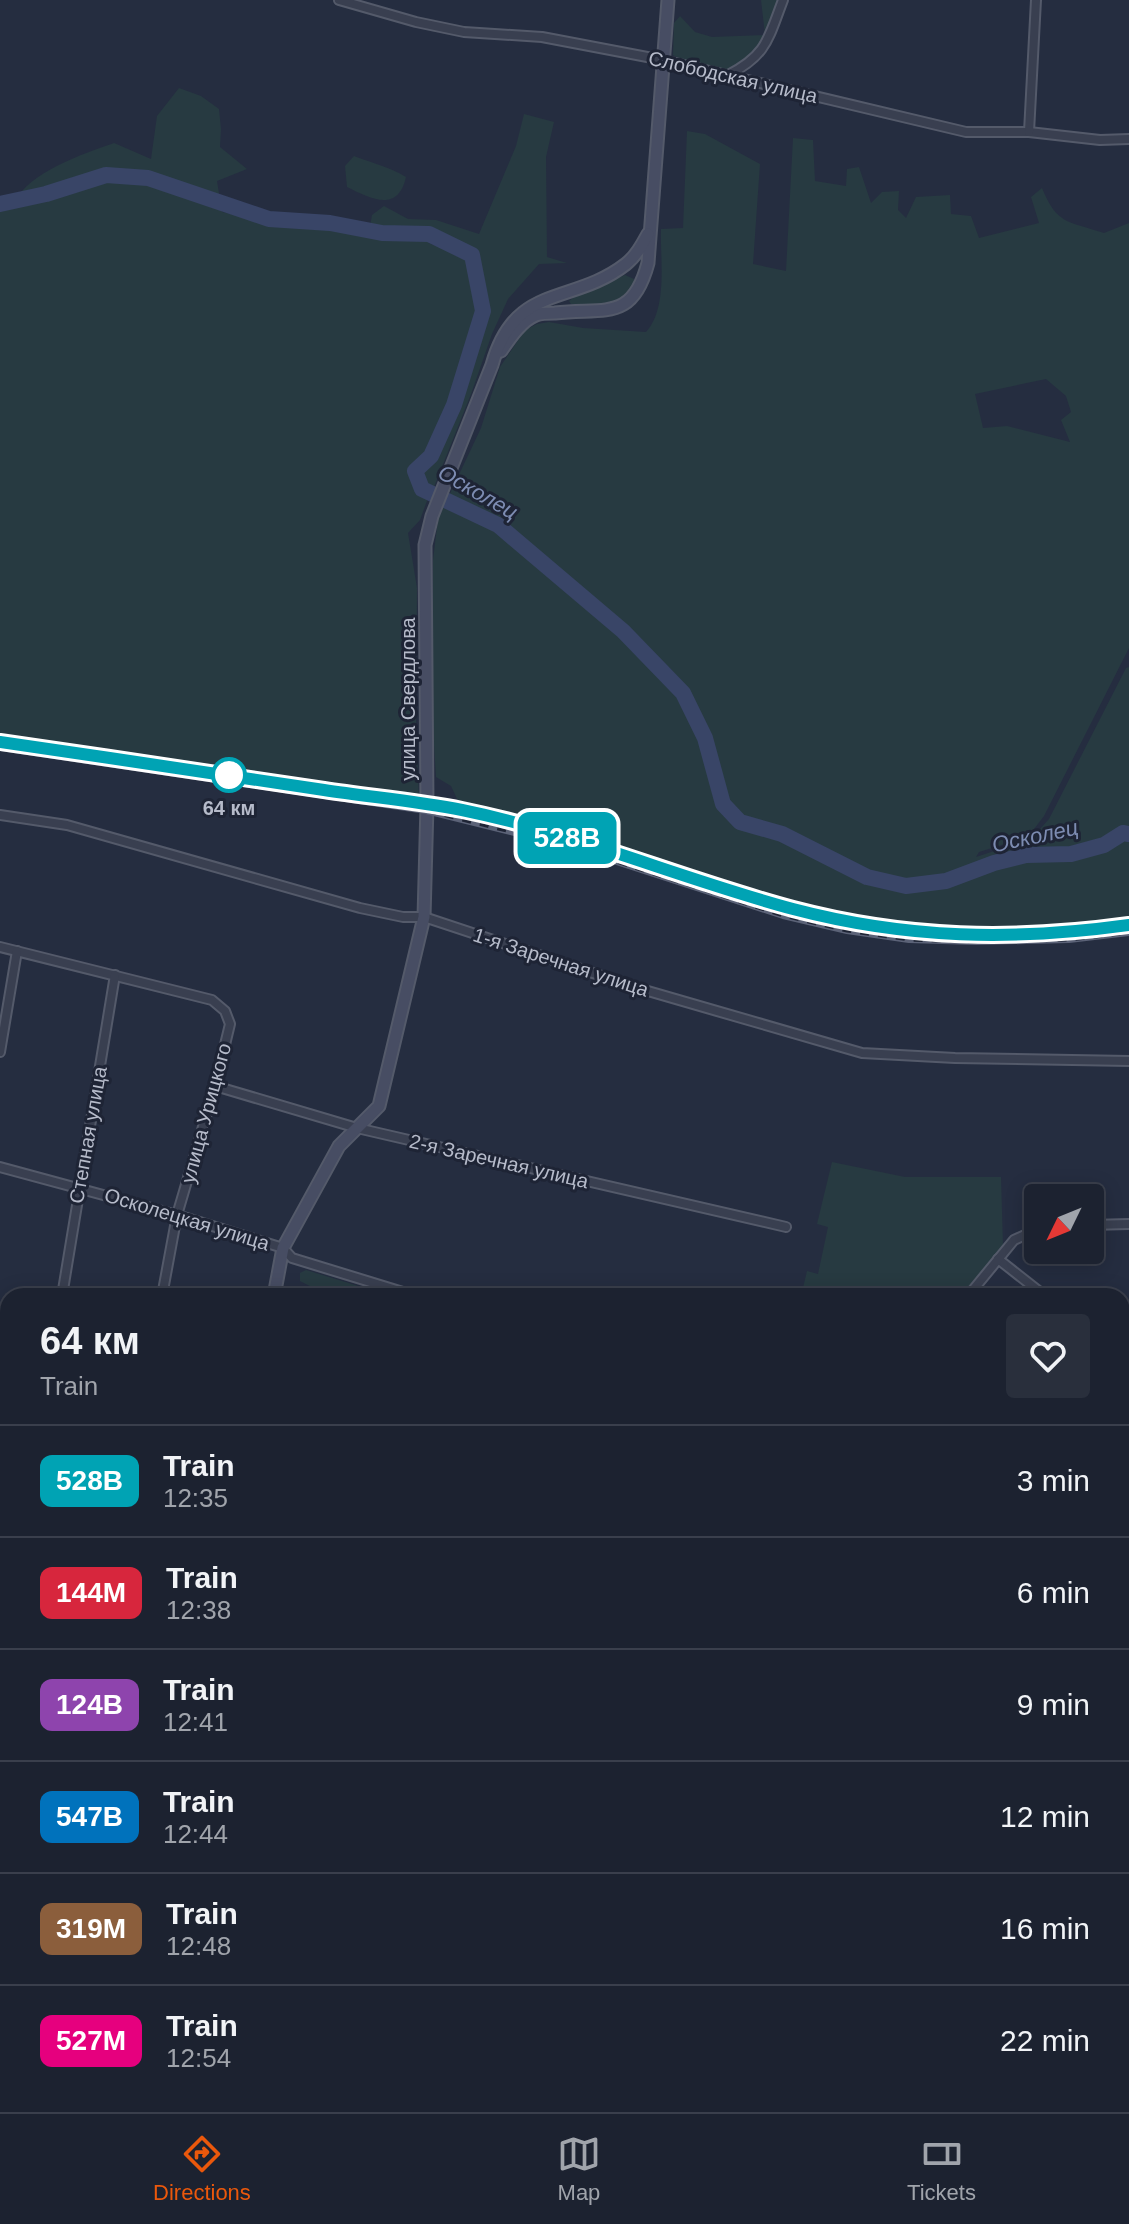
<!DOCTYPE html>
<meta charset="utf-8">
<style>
:root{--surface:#1c2230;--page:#292f3c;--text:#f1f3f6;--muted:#a0a4ab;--line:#3a3f4c;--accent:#ea580c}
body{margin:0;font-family:Helvetica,sans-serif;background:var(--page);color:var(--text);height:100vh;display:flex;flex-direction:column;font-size:30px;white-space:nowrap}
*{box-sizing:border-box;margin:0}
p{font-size:26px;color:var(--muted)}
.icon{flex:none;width:44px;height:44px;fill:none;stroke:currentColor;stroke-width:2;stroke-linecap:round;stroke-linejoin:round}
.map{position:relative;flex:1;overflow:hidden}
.details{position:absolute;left:0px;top:1288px;width:1130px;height:824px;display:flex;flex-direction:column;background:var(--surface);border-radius:24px 24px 0 0;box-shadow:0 4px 20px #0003,0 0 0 2px var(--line)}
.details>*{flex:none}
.badge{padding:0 16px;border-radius:12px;font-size:28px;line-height:52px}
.needle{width:52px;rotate:227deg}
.tools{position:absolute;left:1024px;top:1184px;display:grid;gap:16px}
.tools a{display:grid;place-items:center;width:80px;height:80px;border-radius:8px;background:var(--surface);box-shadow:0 4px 20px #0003,0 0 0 2px var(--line);font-size:40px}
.map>.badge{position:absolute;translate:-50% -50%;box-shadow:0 0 0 4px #fff}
.round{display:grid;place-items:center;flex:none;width:84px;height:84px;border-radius:8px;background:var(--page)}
.headline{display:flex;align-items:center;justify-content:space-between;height:136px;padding:0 40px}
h1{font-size:38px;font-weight:700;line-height:60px}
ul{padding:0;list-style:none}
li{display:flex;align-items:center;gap:24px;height:112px;padding:0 40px;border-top:2px solid var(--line)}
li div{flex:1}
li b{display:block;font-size:30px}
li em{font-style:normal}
li .badge{min-width:88px;font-weight:700;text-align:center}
.dock{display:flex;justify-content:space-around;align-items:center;height:112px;border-top:2px solid var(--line);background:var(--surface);font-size:22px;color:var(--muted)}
.dock a{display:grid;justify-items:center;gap:4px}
.dock .active{color:var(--accent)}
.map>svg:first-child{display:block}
.green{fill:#273a41;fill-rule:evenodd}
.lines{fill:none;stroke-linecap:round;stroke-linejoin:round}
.river{stroke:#394567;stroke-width:16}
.minor-casing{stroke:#545a6a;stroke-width:12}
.tertiary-casing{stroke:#545a6a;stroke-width:14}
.secondary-casing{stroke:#545a6a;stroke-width:15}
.minor{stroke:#393f50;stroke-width:8}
.tertiary{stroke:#393f50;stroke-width:10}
.secondary{stroke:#474d63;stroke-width:11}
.rail-casing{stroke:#5b6277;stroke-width:6}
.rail{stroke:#1e2435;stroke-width:3;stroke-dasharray:9;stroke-linecap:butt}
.line-casing{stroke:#fff;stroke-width:18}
.line{stroke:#00a3b4;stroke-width:12}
.stop-dot{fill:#fff;stroke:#00a3b4;stroke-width:4}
.labels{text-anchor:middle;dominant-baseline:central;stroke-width:6;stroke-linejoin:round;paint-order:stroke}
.street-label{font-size:20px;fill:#b6bbca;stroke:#1e2435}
.stop-label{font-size:20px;font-weight:bold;fill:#b6bbca;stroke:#1e2435}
.water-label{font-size:22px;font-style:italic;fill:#7d8cb2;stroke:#1e2435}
</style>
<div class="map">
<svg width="1129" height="2112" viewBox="0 0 1129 2112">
<rect width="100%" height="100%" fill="#252d40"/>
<g class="green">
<path d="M761,0H779C771,25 756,73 722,71C716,70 709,67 703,66C692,63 682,61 673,55L674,23L680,16L695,32L712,37L765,35Z"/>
<path d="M179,88L201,96L219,109L221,129L220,147L247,169L217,181L222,212L270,222L332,226L368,238L372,215L384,206L408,219L436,220L479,234L516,146L524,114L554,122L546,157L547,257L567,263L539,264L508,299L492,334L471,394L434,487L423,486L419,470L433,457L457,406L487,311L476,252L428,243L469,257L478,311L449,404L426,453L411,470L418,493L428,498L420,520L408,533L417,588L416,729L419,798L0,735V206L13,203C30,172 82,154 114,143L151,159L157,116Z"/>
<path d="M687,131L705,134L760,164L753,264L786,271L793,138L813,140L815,181L846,186L847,169L859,167L871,203L882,192L899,191L898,210L906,218L916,197L950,195L951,214L971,216L979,238L1039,223L1031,197L1042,188C1057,225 1068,221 1104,233L1129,223V648L1044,816L1028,837L979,852L976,857L1031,839L1049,819L1126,668L1129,667V830L1121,828L1098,840L1069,850L1025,852L975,863L982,873L1026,860L1071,857L1106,848L1125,837L1129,838V922L1060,930L1003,932L902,926L828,913L459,803L451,786L436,777L432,714L433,560L438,519L481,428L500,367L525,330L537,324L549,322L583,328L646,332C668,308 660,260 661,229L683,228ZM1046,379L1066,396L1071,412L1061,420L1070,442L1007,426L983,428L975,394Z"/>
<path d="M354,156C374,164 388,166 406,177C398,213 371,199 347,187L345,166Z"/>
<path d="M625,275L634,279C638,310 590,304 571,304L569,301L579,293Z"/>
<path d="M832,1162L905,1177H1001L1003,1245L961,1296H801L807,1271L818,1274L828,1227L817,1224Z"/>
<path d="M306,1270L391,1296H329L300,1281V1273Z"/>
<path d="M1122,1886L1129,1890V2112H1049V2104H1122V1963L1126,1956L1122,1954Z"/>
</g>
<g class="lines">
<path class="river" d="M0,204L46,194L106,175L148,178L269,219L330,223L382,233L429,234L472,255L483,311L454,405L431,456L415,471L422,489L498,525L623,631L683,693L705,738L723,804L740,822L782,834L867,877L906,886L946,881L994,863L1026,855L1071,854L1104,845L1123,833L1129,834"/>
<g class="minor-casing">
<g id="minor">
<path d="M339,0L416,22L464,32L542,37L663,60L966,132H1029L1100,140L1129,139"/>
<path d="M728,75C767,55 768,39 783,0"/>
<path d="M1029,132L1036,0"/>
<path d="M0,815L67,825L360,908L403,917H424L641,989L862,1053L955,1058L1129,1061"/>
<path d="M0,947L212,1000L225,1011L230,1024L215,1086L177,1215L162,1296"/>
<path d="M0,1052L17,951"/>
<path d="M215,1086L357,1128L786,1227"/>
<path d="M0,1167L177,1215L283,1248L292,1258L416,1296"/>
<path d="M1090,1225L1129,1224"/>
<path d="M998,1259L1045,1296"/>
<path d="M62,1296L115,975"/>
<path d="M968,1296L1014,1240L1038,1229"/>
<path d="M1122,1356L1129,1362"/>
<path d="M0,1582L8,1580"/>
<path d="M1122,1811L1129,1812"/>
<path d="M0,1902L8,1901"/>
<path d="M5,1945L8,1963"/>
<path d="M33,2104L35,2112"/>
<path d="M131,2104L133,2112"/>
<path d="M224,2104L225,2112"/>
<path d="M541,2104L548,2112"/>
</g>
</g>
<g class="tertiary-casing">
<g id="tertiary">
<path d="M0,1451L8,1452"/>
<path d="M1122,1617L1129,1618"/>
<path d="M1122,1633L1129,1635"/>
</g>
</g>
<g class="secondary-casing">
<g id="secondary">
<path d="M501,351C510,338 521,321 536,315C541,313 549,313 555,313C604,307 632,323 648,263L668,0"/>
<path d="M274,1296L283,1248L339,1146L379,1106L424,917L427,805L425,545L432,516L492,365C515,282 572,306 626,264C636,256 642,245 648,234"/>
<path d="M325,2104L327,2112"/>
<path d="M783,2104V2112"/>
</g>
</g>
<use href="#minor" class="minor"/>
<use href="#tertiary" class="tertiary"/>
<use href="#secondary" class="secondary"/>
<g class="rail-casing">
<path id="rail" d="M0,748L426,811L567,846L783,916L847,931L909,940L976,942L1069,940L1129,933"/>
</g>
<use href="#rail" class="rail"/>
</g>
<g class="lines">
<g class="line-casing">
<path id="line" d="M0,742C108,758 216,773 324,790C370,797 416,801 462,810C575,833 681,879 793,909C907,939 1013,941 1129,925"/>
</g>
<use href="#line" class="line"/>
</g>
<circle class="stop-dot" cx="229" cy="775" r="16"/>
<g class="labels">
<g class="street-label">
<text transform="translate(733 77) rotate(13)">Слободская улица</text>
<text transform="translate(408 699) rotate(-90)">улица Свердлова</text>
<text transform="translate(561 962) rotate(18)">1-я Заречная улица</text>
<text transform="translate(206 1113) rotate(-75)">улица Урицкого</text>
<text transform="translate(88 1135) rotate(-80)">Степная улица</text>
<text transform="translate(499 1161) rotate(13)">2-я Заречная улица</text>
<text transform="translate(187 1219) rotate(17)">Осколецкая улица</text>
</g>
<g class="stop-label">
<text x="229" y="808">64 км</text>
</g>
<g class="water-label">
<text transform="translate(478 492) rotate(30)">Осколец</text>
<text transform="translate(1035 836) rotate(-12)">Осколец</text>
</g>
</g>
</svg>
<div class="tools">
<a><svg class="needle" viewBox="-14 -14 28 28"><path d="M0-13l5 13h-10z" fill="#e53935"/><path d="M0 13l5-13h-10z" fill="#a0a4ab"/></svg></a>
</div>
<b class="badge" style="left:567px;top:838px;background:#00a3b4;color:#fff">528В</b>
<section class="details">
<div class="headline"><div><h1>64 км</h1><p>Train</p></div><a class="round"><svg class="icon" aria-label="heart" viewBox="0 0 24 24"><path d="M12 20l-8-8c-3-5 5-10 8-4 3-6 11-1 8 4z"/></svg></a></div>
<ul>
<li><span class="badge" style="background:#00a3b4;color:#fff">528В</span><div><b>Train</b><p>12:35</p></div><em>3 min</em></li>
<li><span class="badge" style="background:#d7263d;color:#fff">144М</span><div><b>Train</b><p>12:38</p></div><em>6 min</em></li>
<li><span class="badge" style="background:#8e44ad;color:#fff">124В</span><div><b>Train</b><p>12:41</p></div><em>9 min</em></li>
<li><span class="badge" style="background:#0072bc;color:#fff">547В</span><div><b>Train</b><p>12:44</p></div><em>12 min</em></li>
<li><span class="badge" style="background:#8b5e3c;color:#fff">319М</span><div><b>Train</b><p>12:48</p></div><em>16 min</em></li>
<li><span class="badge" style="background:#e6007e;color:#fff">527М</span><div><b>Train</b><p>12:54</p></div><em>22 min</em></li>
</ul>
</section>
</div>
<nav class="dock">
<a class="active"><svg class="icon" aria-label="directions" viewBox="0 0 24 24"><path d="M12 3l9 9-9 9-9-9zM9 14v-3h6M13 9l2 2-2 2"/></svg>Directions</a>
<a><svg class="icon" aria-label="map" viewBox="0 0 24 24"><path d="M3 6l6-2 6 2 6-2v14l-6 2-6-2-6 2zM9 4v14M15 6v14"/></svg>Map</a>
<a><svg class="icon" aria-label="tickets" viewBox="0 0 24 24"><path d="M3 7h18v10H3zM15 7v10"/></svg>Tickets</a>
</nav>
